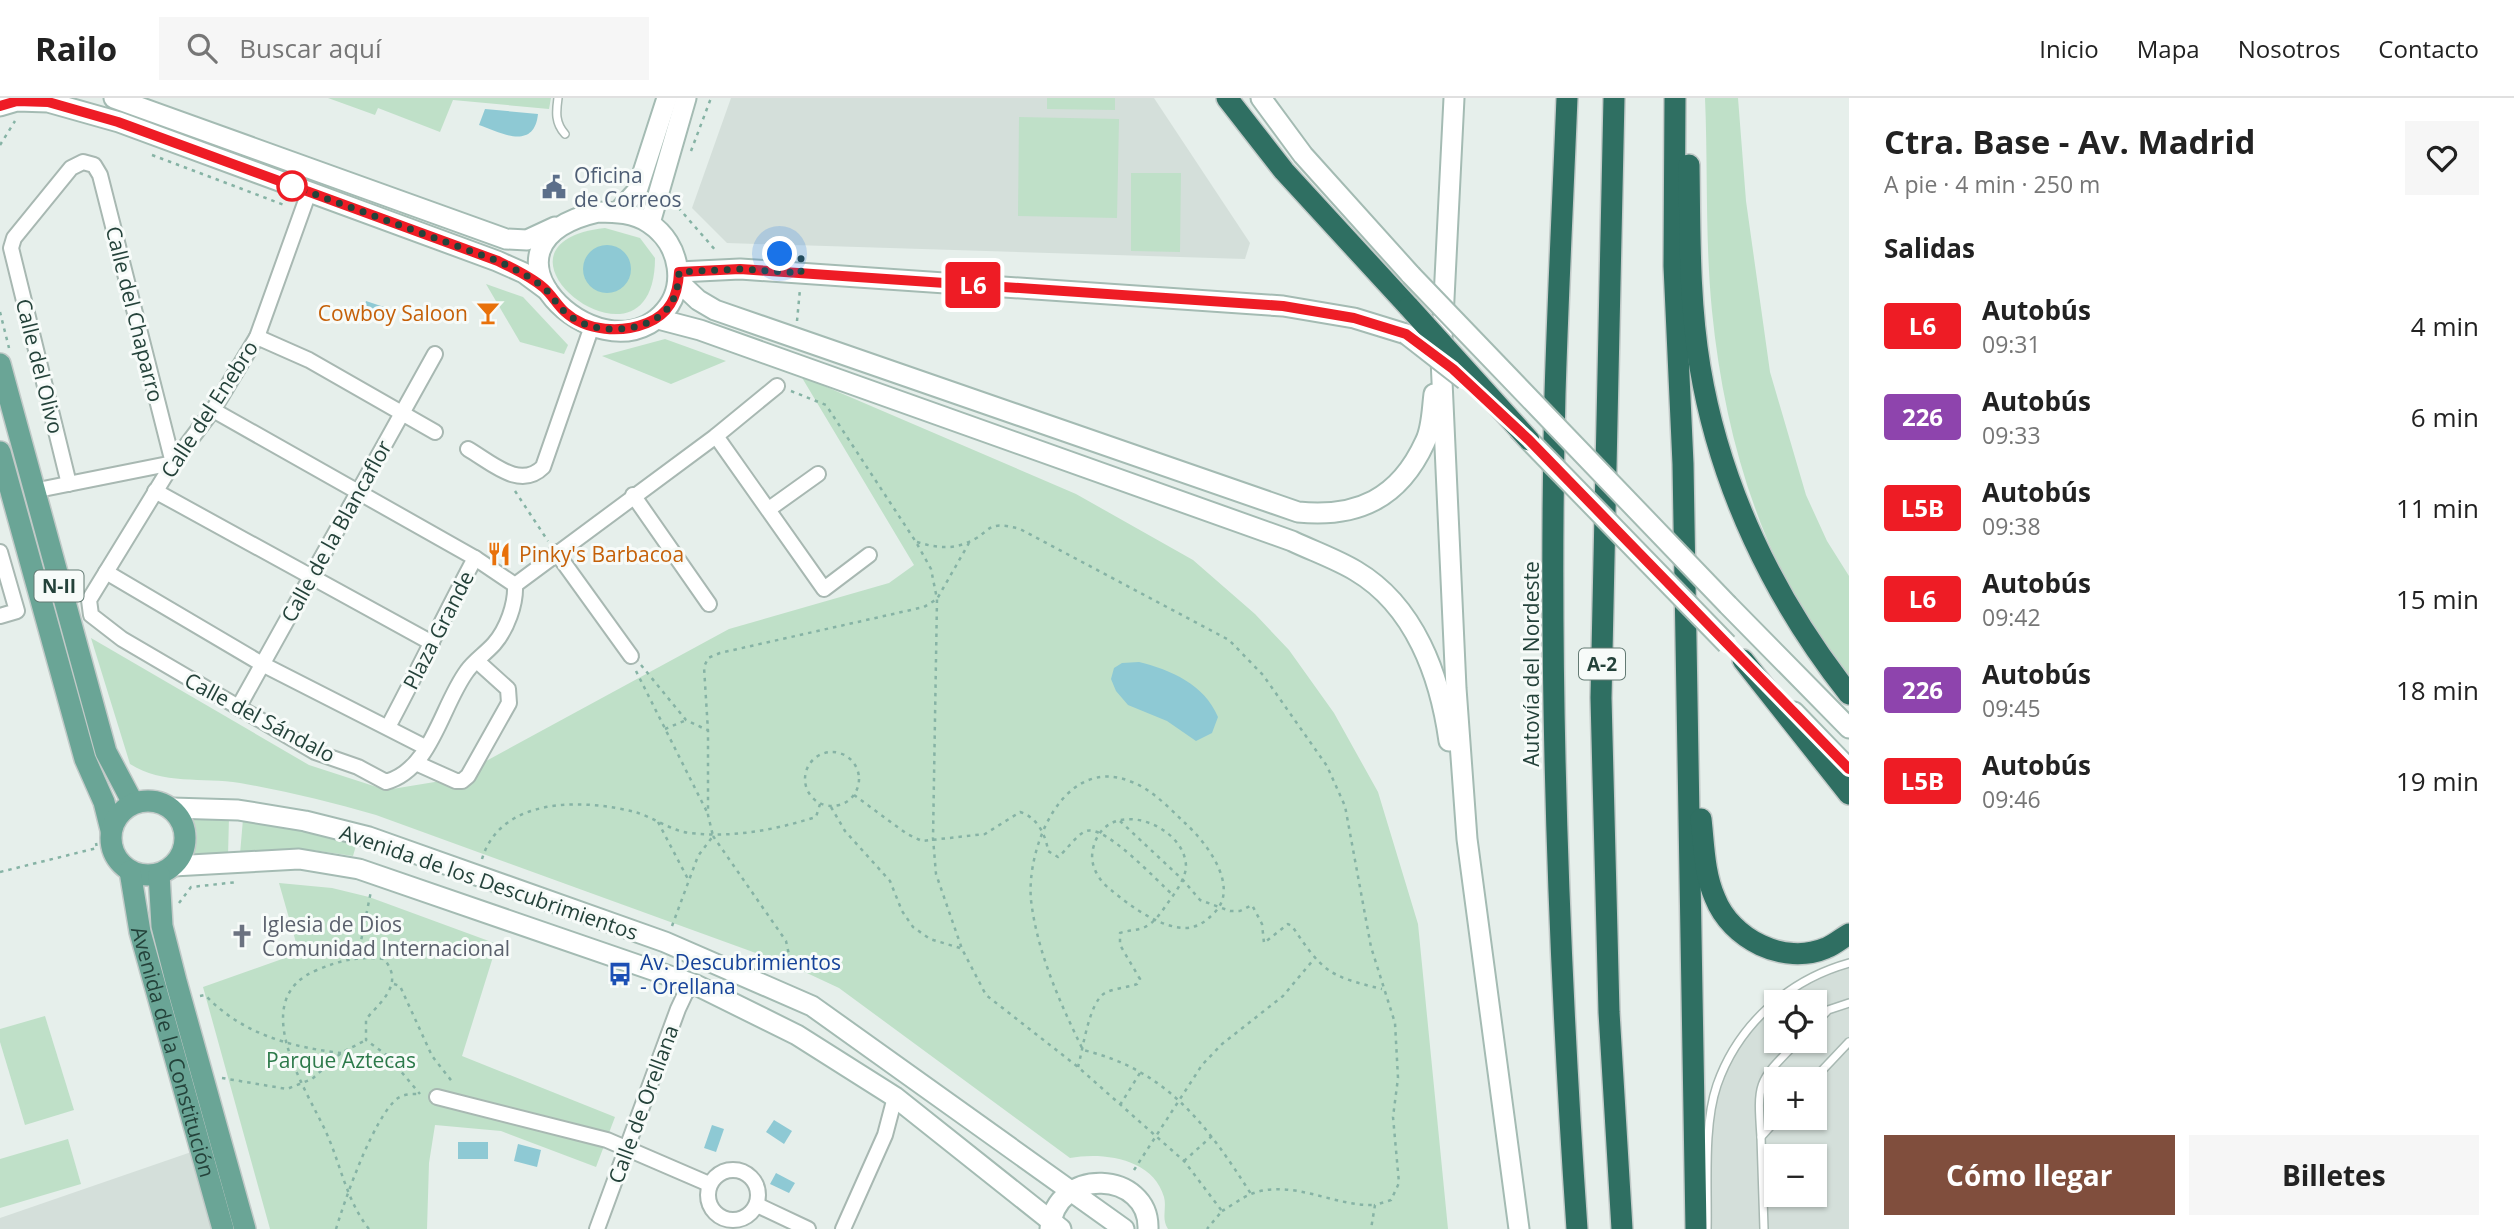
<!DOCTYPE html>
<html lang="es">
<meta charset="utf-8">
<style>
:root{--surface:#fff;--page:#f6f6f6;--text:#222;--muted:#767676;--line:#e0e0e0;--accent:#804e3d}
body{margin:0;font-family:"Open Sans",sans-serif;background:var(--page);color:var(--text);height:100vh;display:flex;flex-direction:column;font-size:26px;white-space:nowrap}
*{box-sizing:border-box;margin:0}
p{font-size:23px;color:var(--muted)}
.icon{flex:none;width:38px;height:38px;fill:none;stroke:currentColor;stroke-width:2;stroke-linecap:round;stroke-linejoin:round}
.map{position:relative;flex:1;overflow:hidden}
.details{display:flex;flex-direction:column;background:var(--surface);width:665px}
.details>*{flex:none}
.badge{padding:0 14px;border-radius:5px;font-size:24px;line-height:46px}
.buttons{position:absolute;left:1764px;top:892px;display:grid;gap:14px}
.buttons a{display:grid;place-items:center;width:63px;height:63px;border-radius:0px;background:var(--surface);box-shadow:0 2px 5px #0004;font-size:35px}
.you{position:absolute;width:35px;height:35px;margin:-18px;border:5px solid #fff;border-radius:50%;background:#1a73e8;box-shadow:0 0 0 10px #1a73e833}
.map>.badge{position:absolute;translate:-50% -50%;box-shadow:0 0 0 4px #fff}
h2{padding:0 35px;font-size:26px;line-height:63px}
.round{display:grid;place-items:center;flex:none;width:74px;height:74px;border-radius:0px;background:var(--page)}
.head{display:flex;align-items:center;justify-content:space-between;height:119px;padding:0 35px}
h1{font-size:33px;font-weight:700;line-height:52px}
.button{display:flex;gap:14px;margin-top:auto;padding:14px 35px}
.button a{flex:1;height:80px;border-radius:0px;background:var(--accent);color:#fff;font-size:28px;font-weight:700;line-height:80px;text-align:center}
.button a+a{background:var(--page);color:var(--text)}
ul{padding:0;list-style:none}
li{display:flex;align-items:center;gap:21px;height:91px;padding:0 35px}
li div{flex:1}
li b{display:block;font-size:26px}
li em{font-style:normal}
li .badge{min-width:77px;font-weight:700;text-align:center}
header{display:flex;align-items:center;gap:42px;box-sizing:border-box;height:98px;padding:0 35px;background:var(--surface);border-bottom:2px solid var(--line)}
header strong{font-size:33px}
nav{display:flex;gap:38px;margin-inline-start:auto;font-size:24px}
.search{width:490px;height:63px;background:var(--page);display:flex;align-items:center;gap:18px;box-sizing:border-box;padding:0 24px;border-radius:0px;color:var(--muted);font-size:26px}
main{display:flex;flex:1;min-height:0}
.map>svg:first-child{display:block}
.built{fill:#d4dfda;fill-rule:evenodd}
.green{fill:#bfe0c8}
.water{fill:#8ec9d4}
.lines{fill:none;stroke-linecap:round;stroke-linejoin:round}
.lane-casing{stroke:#a8b8b2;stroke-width:10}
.street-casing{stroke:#a8b8b2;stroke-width:18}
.secondary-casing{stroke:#a4bbb3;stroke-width:23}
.primary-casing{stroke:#c2cac8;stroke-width:24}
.highway-casing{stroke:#c2cac8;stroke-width:24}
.path{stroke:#86b3a5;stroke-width:2.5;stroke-dasharray:3.5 5;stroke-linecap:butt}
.lane{stroke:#fff;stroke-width:7}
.street{stroke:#fff;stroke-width:14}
.secondary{stroke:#fff;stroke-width:19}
.primary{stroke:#6aa596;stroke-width:21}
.highway{stroke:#2f6f62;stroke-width:21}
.secondary-bridge-casing{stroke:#a4bbb3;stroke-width:23;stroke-linecap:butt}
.highway-bridge-casing{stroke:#c2cac8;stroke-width:24;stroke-linecap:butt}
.secondary-bridge{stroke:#fff;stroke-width:19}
.highway-bridge{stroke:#2f6f62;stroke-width:21}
.line-casing{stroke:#fff;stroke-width:16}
.line{stroke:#ee1c25;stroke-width:10}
.walk{stroke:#24423a;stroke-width:7;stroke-dasharray:0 12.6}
.stop-dot{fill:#fff;stroke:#ee1c25;stroke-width:3.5}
.labels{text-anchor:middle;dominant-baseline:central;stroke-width:6;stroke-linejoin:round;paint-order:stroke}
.shield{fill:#f7fbf9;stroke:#637a73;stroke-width:2}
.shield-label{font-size:19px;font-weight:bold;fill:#24423a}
.service-label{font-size:21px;fill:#4e5e75;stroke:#f7fbf9;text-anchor:start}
.food-label{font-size:21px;fill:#c56008;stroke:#f7fbf9;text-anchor:end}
.street-label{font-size:21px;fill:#24423a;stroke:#f7fbf9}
.worship-label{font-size:21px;fill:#5b616d;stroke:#f7fbf9;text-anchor:start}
.transit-label{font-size:21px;fill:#164399;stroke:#f7fbf9;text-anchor:start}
.park-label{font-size:21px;fill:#2d7a4b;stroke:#f7fbf9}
</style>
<header>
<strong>Railo</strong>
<div class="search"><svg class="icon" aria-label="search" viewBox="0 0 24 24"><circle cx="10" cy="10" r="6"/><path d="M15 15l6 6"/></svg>Buscar aquí</div>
<nav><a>Inicio</a><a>Mapa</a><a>Nosotros</a><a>Contacto</a></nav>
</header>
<main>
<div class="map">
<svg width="1849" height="1131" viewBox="0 0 1849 1131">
<rect width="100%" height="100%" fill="#e6efeb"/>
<g class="built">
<path d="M731,0H1154L1250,145L1245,161L727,145L692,110Z"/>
<path d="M1849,865V1131H1707L1709,1041L1716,989L1734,950L1759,917L1795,888ZM1776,905H1815V943H1776ZM1776,982H1815V1020H1776ZM1776,1059H1815V1097H1776Z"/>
<path d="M200,1051L223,1131H0V1120Z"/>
</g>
<g class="green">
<path d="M328,0H551L549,11L453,2L440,34L378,10L375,17Z"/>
<path d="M1047,0H1115V12L1047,11Z"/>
<path d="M1705,0H1738L1746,103L1770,274L1806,397L1827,443L1849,478V581C1765,475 1725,345 1712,213C1705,143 1708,70 1705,0Z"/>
<path d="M1019,19L1119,21L1117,120L1018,118Z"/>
<path d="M1131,75H1181L1180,154L1131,153Z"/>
<path d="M605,130L640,140L655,160C655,295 463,146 605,130Z"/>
<path d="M486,186L523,199L568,247L564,256L520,244Z"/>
<path d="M665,241L726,263L671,286L602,258Z"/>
<path d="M801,278L1076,396L1193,462L1255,516L1289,552L1334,615L1378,694L1418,826L1448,1131H1168C1161,1121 1167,1110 1164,1099C1153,1060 1102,1054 1070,1060L839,890L794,869L376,717C331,704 286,693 240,685C203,679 162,687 130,666L91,540L309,667L386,692L453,681L729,531L889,485L914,467Z"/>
<path d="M192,717L229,719L228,758L193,760L197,736Z"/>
<path d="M243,721L275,724L357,744L353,758L312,752L240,756Z"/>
<path d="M279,785L332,790L369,799L497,846L462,958L615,1019L596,1069L501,1033L435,1027L429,1065L427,1131H270L203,889L299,855Z"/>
<path d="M45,918L74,1012L25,1027L0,944V931Z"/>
<path d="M68,1041L81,1086L0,1110V1061Z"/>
</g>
<g class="water">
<path d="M485,11L538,16C534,53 501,35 479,27Z"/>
<circle cx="607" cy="171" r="24"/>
<path d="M366,203L384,209L381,217L367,223L360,221Z"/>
<path d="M1139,564C1171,572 1204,586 1218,619L1212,635L1196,643L1167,623L1128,607L1116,593L1111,581L1114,570L1122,565Z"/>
<path d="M774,1022L792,1033L784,1046L766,1034Z"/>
<path d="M712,1027L724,1031L716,1054L704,1050Z"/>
<rect x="458" y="1044" width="30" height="17"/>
<path d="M518,1046L541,1052L537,1069L514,1063Z"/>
<path d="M776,1075L795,1085L789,1095L770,1086Z"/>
</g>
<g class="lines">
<g class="lane-casing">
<g id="lane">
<path d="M558,0C556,14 555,25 565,36"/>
<path d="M1815,926L1828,912L1849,905"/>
<path d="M1813,982L1849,944"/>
<path d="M1761,1039C1757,982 1758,984 1798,943"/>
<path d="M1707,1131C1708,1088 1703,1028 1717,987C1738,927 1788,882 1849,865"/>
<path d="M1764,1131L1761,1039L1778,1020"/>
</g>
</g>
<g class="street-casing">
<g id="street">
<path d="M257,239L309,262L435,334"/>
<path d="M213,312L475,460L515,487C516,506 507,531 494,546C485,556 474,563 467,573C441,608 432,671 386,684L358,669L315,654L122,541L91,517L89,502L173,365L213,312L257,239L309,94"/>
<path d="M716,338L824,491L869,457"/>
<path d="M468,351C492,365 520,392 543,369L592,228"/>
<path d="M33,393L173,365L100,77L94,67L83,64L71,70L14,140L11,150L69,386"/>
<path d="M155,393L432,545"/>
<path d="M633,397L709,506"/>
<path d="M769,411L818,376"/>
<path d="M0,454L17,513L0,518"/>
<path d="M556,454L631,558"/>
<path d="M106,474L262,566L425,649"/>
<path d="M515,487L716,338L777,288"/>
<path d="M238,610L435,256"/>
<path d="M388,629C418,573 445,516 475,460"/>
<path d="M416,665L456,683H462L468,678L509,605L508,591L477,563"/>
<path d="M437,999L607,1042L709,1086"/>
<circle cx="733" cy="1097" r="25"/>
<path d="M757,1107L808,1131"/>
<path d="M597,1131L678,911L686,894L696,887"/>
<path d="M843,1131L885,1037L895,999"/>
</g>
</g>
<g class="secondary-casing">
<g id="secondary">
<path d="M114,0L506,141L527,142L555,129"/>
<path d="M1261,0L1303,57L1411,177"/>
<path d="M1454,0L1441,261L1456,590L1467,741L1519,1131"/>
<path d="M0,8L17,3L48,4L119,24L497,163L524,175L547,192"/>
<path d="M598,114C616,114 634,115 649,125C681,146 688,191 661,217C598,279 459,146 598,114Z"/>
<path d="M618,114L637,93L667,0"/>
<path d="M650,125L686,0"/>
<path d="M679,174L740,171L1283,208L1354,220L1406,236"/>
<path d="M679,184L698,202L715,212L1298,414C1357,420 1399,401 1425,344C1432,331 1432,311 1434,296"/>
<path d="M658,221L700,232L1292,443C1313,453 1336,461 1356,473C1415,508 1440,578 1449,643"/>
<path d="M1728,507L1849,630"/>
<path d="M1794,614L1849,671"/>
<path d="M172,710L238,712L305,723L369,739L665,844L812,908L1124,1131"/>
<path d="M173,768L299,761L359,771L696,887L797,937L895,999L1061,1131"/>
<path d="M1050,1131C1055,1067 1150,1073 1148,1131"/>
</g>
</g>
<g class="primary-casing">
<g id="primary">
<path d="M0,266L106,654L133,705"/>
<path d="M0,354L85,661L104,704L111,732"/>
<circle cx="148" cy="740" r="37"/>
<path id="s1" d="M130,773L140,834L223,1131"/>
<path d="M159,776L162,828L176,883L245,1131"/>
</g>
</g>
<g class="highway-casing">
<g id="highway">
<path d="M1227,0L1284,73L1409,209"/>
<path d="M1567,0C1563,98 1558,197 1555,296C1548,574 1558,853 1577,1131"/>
<path d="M1614,0L1601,600L1609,914L1622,1131"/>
<path d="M1675,0L1674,168L1683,366L1696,1131"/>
<path d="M1689,67C1690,135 1689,203 1700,269C1720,389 1774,501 1849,596"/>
<path d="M1743,562L1849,696"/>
<path d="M1701,721C1704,747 1704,775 1715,800C1731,841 1784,868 1826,850C1834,847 1842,840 1849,836"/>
</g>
</g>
<g class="path">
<path d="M0,47L15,23"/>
<path d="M691,53L711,0"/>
<path d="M152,57L287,108"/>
<path d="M676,102V107L717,154"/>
<path d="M0,214L9,250"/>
<path d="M797,223L800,191"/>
<path d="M791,293L826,307L916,444L931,471L937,501L933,740L936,776L962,851L986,897L1078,969L1184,1063L1222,1113L1207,1131"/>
<path d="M515,393L548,443"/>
<path d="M917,444C933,449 950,452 966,445C993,435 983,421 1020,431L1229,542L1263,577L1327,668L1345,708L1371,849L1395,925L1398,980L1393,1019L1399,1085L1391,1102L1375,1107L1371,1131"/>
<path d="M641,567L686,622L707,632"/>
<path d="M636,573L707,714"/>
<path d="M665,631L684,623"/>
<circle cx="832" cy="681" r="27"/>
<path d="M854,697L907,736L922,743L985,736L1020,714C1037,719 1046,737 1048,753L1058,759C1067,752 1076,737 1086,733C1105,726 1158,784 1173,797"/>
<path d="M831,709L845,733L890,783L902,813L913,829L930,841L960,850"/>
<path d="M1120,723L1183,782L1200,802L1230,813H1240L1252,807L1262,826L1264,845L1288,826L1292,828C1323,874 1328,878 1382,891"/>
<path d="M658,724L689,783"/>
<path d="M713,738L786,843L793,875"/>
<path d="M482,761C501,698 584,701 635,714C653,719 671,733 690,735C734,740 774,732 816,719L820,706"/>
<path d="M0,774L97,750L96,745"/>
<path d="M179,805L191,789L238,784"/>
<path d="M672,828L698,758L713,738L708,717V633L704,569L708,560L720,555L924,509L937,501L969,445"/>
<path d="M358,858L371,793"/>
<path d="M394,886L400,888L432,958L454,986"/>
<path d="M200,898L205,897C241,935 289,949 341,955"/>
<path d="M1078,969C1083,951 1089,904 1105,895C1114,890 1127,890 1137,886L1140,881L1120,847V835C1128,832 1137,833 1145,829C1157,823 1163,811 1170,802C1177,792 1185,781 1186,769C1186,726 1105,696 1093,751C1089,767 1099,783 1111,792C1130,808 1160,830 1186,830C1198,829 1205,824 1213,816C1241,791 1208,746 1186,726C1170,711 1153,692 1132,684C1064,655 1026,749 1031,802C1037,854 1060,905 1083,952C1167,972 1207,1027 1251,1096"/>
<path d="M222,980L287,991L312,981L341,955L366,942"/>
<path d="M1120,1007L1140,975"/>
<path d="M1184,1063L1213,1037"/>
<path d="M1134,1072L1202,967L1222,946L1283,898L1314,861"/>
<path d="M1222,1113C1231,1108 1241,1100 1251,1096C1292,1080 1334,1109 1375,1107"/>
<path d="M336,1131C345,1101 374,1018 398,1000C404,996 412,996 419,996"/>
<path d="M369,1131C346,1102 341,1067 326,1034C305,989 246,901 317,872C341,862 358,858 384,861C404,885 383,902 366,921V942L388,958L420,996"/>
</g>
<use href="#lane" class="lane"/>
<use href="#street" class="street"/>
<use href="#secondary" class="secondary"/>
<use href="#primary" class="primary"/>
<use href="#highway" class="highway"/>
<g class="secondary-bridge-casing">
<g id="secondary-bridge">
<path d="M1411,177L1728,507"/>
<path d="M1406,236L1465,282"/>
<path d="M1518,331L1727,546"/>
</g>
</g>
<g class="highway-bridge-casing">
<path id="highway-bridge" d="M1409,209L1529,342"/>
</g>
<use href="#secondary-bridge" class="secondary-bridge"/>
<use href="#highway-bridge" class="highway-bridge"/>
</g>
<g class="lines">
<g class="line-casing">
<path id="line" d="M0,8L17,3L48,4L118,24L498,163C514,171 530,178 544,190C552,197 557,207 565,214C587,234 622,235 647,225C670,216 678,198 679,174L740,171L1283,208L1354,220L1406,236L1453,271L1529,342L1849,671"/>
</g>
<use href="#line" class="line"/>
<path class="walk" d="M292,88L498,163C514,171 530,178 544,190C552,197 557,207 565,214C587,234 622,235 647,225C670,216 678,198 679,174L740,171L801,175V157L780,156"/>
</g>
<defs>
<g id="civic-bare" transform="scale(1.89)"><path d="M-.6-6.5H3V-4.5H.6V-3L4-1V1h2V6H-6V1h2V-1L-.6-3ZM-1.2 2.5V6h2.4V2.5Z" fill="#5c6f8a" stroke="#f7fbf9" stroke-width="2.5" paint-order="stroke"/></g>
<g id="bar-bare" transform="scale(1.89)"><path d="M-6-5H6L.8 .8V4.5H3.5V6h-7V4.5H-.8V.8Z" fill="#e8710a" stroke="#f7fbf9" stroke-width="2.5" paint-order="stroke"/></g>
<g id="restaurant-bare" transform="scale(1.89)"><path d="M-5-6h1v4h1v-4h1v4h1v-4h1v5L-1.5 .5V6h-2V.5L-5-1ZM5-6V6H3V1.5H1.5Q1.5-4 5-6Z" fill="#e8710a" stroke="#f7fbf9" stroke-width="2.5" paint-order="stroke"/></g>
<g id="church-bare" transform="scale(1.89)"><path d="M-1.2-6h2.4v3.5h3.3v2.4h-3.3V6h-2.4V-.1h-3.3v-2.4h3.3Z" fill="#6b7280" stroke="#f7fbf9" stroke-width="2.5" paint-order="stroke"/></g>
<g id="bus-bare" transform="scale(1.89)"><path d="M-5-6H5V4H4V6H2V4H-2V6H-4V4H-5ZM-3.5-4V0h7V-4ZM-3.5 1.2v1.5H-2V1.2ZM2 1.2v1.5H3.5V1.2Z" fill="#1a4fb4" stroke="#f7fbf9" stroke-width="2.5" paint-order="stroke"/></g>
</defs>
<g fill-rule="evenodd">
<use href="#civic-bare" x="554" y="89"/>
<use href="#bar-bare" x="488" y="215"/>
<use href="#restaurant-bare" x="499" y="456"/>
<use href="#church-bare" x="242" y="838"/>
<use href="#bus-bare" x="620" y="876"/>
</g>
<circle class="stop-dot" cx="292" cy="88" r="14"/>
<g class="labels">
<g class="shield">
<rect x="34.5" y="472.5" width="49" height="31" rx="5"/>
<rect x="1579" y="550.5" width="46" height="31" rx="5"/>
</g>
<g class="shield-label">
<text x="59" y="488">N-II</text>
<text x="1602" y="566">A-2</text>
</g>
<g class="service-label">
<text x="574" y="77">Oficina<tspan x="574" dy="24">de Correos</tspan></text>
</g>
<g class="food-label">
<text x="468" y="215">Cowboy Saloon</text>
<text x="519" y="456" text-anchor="start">Pinky's Barbacoa</text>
</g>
<g class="street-label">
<text transform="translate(135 216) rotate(76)">Calle del Chaparro</text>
<text transform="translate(40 268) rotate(76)">Calle del Olivo</text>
<text transform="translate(209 311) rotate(-57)">Calle del Enebro</text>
<text transform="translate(336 433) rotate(-61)">Calle de la Blancaflor</text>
<text transform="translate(438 532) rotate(-63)">Plaza Grande</text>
<text transform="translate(1531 566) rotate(-90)">Autovía del Nordeste</text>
<text transform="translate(260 619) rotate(28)">Calle del Sándalo</text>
<text transform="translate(489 784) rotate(19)">Avenida de los Descubrimientos</text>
<text stroke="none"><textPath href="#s1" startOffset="186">Avenida de la Constitución</textPath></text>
<text transform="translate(643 1006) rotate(-70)">Calle de Orellana</text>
</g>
<g class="worship-label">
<text x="262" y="826">Iglesia de Dios<tspan x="262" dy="24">Comunidad Internacional</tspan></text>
</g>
<g class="transit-label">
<text x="640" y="864">Av. Descubrimientos<tspan x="640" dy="24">- Orellana</tspan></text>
</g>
<g class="park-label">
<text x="341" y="962">Parque Aztecas</text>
</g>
</g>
</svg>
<div class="buttons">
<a><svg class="icon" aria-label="locate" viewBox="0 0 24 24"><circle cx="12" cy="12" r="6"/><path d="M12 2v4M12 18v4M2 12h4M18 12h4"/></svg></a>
<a>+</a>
<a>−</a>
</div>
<div class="you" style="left:780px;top:156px"></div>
<b class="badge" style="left:973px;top:187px;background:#ee1c25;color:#fff">L6</b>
</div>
<section class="details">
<div class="head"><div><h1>Ctra. Base - Av. Madrid</h1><p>A pie · 4 min · 250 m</p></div><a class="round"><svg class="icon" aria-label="heart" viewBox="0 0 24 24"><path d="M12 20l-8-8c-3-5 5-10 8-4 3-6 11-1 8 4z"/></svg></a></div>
<h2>Salidas</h2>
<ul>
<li><span class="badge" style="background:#ee1c25;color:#fff">L6</span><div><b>Autobús</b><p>09:31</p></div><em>4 min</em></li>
<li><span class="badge" style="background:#8e44ad;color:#fff">226</span><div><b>Autobús</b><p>09:33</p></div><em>6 min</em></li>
<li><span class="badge" style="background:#ee1c25;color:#fff">L5B</span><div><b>Autobús</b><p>09:38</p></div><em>11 min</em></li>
<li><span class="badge" style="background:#ee1c25;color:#fff">L6</span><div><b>Autobús</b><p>09:42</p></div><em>15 min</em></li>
<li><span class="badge" style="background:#8e44ad;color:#fff">226</span><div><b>Autobús</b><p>09:45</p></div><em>18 min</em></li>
<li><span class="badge" style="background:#ee1c25;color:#fff">L5B</span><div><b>Autobús</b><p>09:46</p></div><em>19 min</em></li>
</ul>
<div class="button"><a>Cómo llegar</a><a>Billetes</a></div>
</section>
</main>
